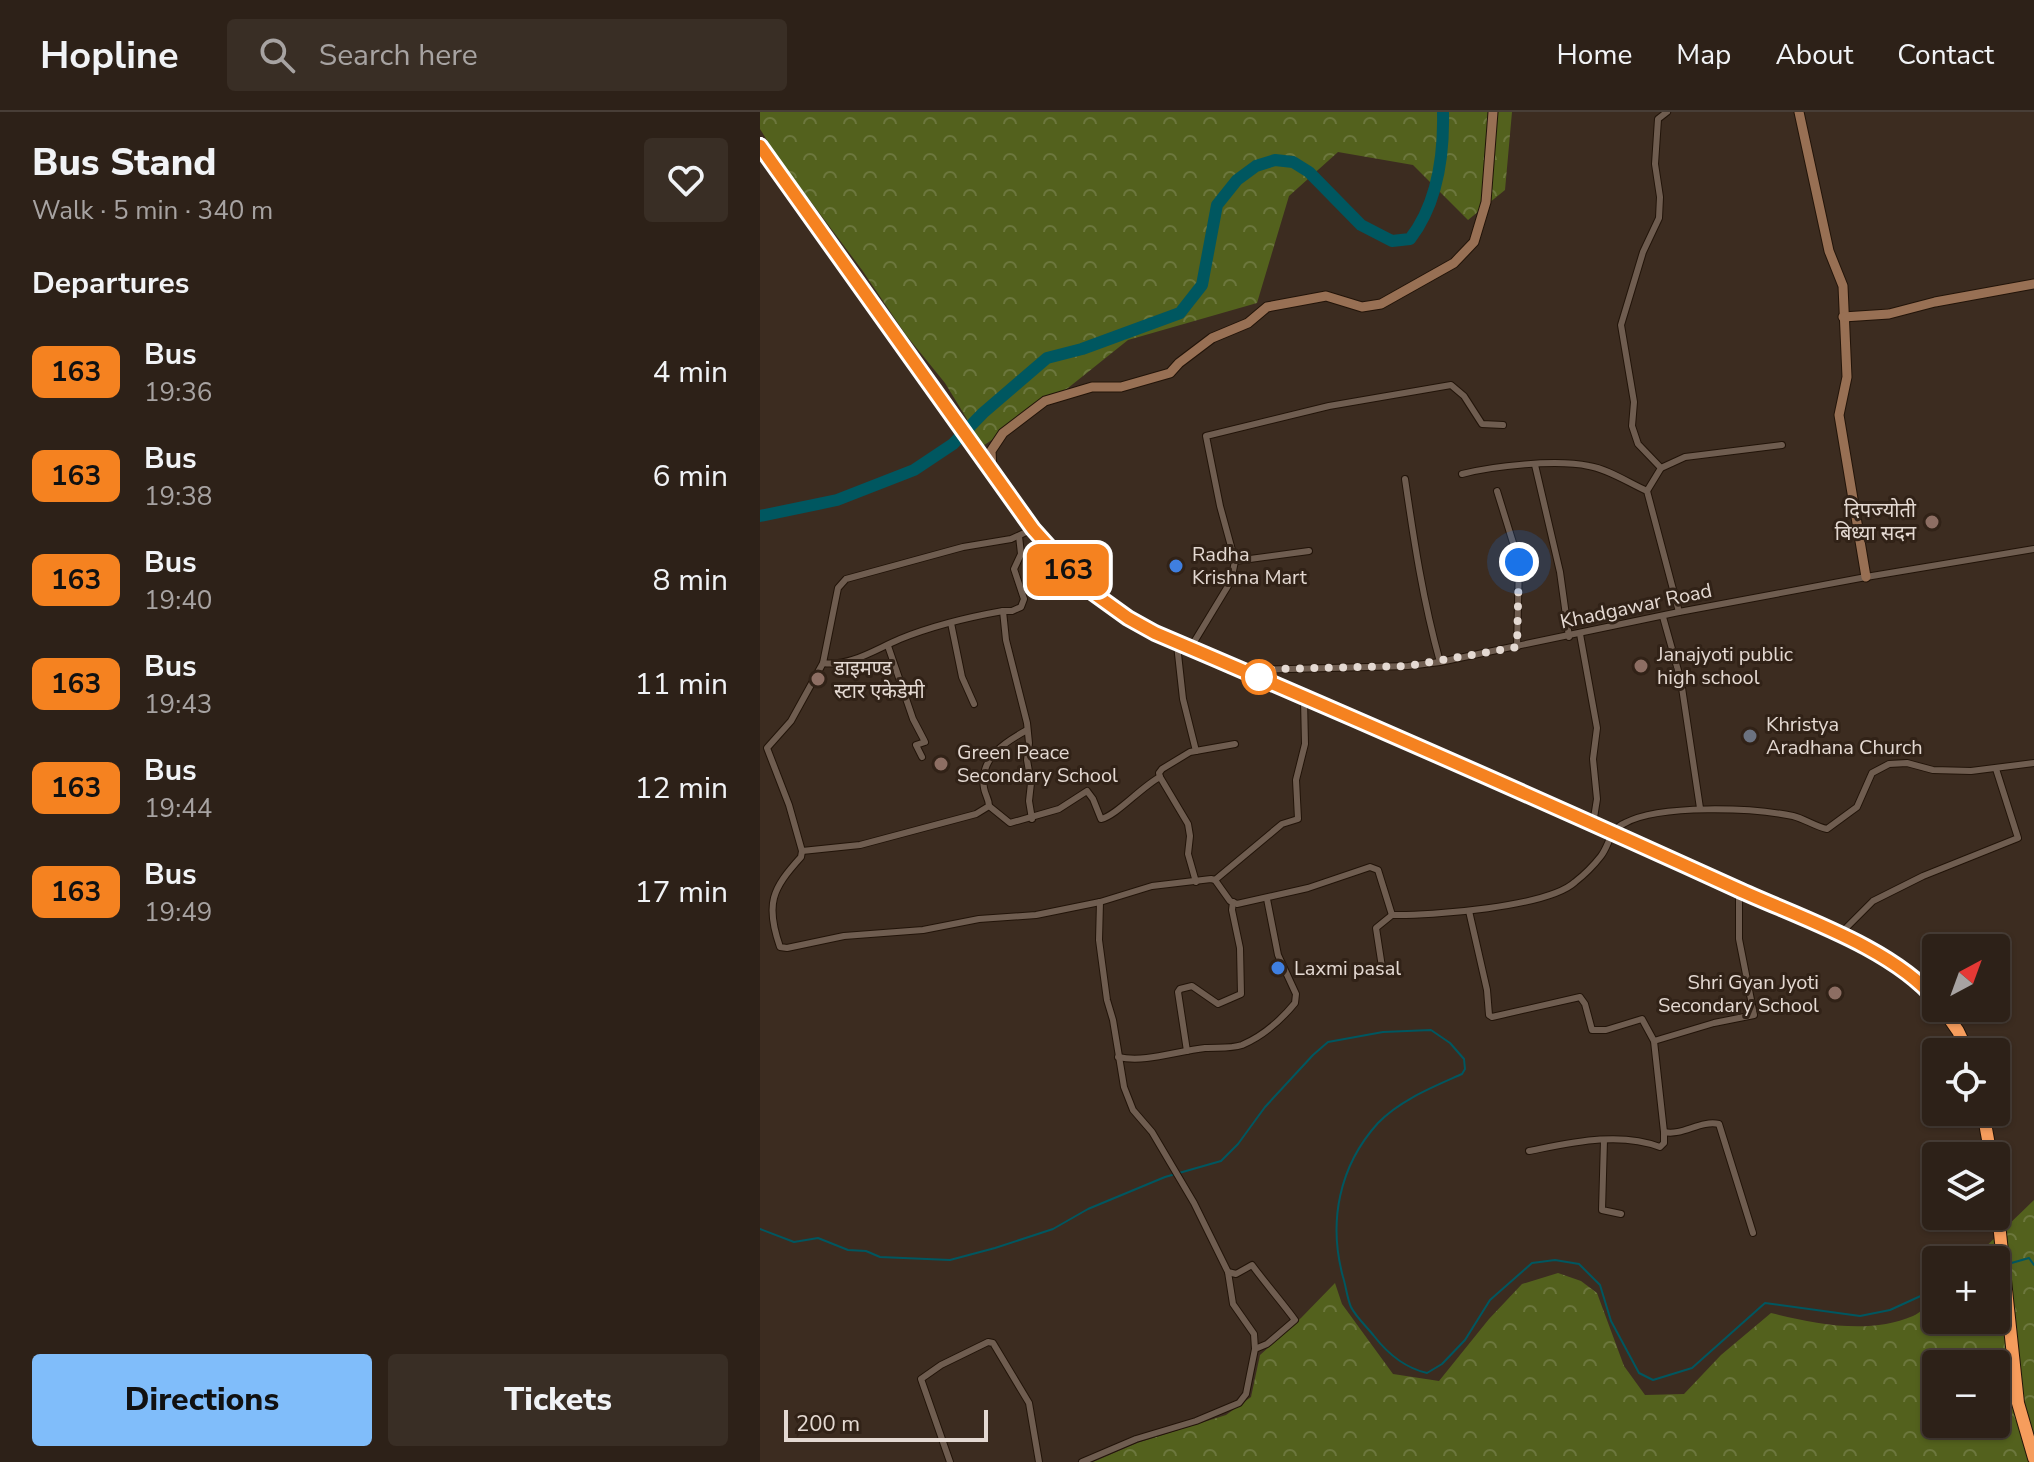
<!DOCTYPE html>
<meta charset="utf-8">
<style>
:root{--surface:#2d2118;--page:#392e25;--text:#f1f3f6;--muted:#a7a3a2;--line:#483e37;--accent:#80bdfa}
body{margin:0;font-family:"Nunito Sans","Noto Sans Devanagari",sans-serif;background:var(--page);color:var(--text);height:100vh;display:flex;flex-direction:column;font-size:30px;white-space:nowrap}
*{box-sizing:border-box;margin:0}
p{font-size:26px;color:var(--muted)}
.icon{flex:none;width:44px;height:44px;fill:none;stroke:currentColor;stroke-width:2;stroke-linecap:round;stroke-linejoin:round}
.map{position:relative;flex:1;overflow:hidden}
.panel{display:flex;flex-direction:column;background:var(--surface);width:760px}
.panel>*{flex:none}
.badge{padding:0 16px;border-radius:12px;font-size:28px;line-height:52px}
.needle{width:52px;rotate:41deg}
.tools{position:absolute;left:1162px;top:822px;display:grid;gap:16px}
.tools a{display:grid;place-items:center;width:88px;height:88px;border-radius:8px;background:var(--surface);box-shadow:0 2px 6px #0004,0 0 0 2px var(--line);font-size:40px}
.scale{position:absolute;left:24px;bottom:20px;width:204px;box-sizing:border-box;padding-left:8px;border:4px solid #e4d9d2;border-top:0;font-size:22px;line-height:28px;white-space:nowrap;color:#e4d9d2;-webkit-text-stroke:6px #312217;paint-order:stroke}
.you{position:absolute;width:40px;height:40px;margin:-20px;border:6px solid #fff;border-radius:50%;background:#1a73e8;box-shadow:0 0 0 12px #1a73e833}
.map>.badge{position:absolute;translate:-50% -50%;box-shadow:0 0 0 4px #fff}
h2{padding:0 32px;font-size:30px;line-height:72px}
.round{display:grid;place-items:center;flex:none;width:84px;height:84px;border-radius:8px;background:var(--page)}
.head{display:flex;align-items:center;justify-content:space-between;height:136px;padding:0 32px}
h1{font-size:38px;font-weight:800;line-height:60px}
.button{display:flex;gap:16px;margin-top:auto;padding:16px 32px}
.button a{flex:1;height:92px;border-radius:8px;background:var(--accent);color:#111;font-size:32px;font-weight:800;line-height:92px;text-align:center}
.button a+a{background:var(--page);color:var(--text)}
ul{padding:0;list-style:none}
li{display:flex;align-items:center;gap:24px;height:104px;padding:0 32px}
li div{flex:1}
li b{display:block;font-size:30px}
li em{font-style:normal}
li .badge{min-width:88px;font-weight:700;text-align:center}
header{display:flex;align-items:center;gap:48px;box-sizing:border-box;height:112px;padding:0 40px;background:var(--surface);border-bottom:2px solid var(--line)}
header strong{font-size:38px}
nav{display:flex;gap:44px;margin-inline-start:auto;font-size:28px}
.search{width:560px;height:72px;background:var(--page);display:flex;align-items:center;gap:20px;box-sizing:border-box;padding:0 28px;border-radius:8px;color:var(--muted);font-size:30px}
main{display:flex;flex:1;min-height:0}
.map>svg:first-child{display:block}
.forest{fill:url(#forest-crowns);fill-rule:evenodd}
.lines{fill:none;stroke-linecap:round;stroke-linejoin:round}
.stream{stroke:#005760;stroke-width:2}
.river{stroke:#005760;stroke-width:12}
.street-casing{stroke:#221409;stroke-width:8}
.secondary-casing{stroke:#221409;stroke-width:11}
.highway-casing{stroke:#221409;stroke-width:14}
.street{stroke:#6f5d50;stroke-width:6}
.secondary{stroke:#987054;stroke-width:9}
.highway{stroke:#f69d5d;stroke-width:12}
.line-casing{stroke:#fff;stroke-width:18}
.line{stroke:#f58220;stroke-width:12}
.walk{stroke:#e4d9d2;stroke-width:8;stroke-dasharray:0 14.4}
.education-dot{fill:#8d6e63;stroke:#312217;stroke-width:3}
.shop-dot{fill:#3f7fe0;stroke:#312217;stroke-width:3}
.stop-dot{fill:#fff;stroke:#f58220;stroke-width:4}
.worship-dot{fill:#6b7280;stroke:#312217;stroke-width:3}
.labels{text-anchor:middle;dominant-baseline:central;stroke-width:6;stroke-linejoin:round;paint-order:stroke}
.poi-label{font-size:20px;fill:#e4d9d2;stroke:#312217;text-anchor:start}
.street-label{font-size:20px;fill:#e4d9d2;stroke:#312217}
</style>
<header>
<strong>Hopline</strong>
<div class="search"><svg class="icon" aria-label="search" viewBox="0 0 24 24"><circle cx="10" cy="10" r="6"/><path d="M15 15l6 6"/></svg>Search here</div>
<nav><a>Home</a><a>Map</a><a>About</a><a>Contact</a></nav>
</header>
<main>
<section class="panel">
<div class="head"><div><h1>Bus Stand</h1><p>Walk · 5 min · 340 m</p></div><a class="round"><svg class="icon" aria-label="heart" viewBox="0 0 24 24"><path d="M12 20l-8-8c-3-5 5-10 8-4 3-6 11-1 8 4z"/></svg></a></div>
<h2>Departures</h2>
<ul>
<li><span class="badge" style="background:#f58220;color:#111">163</span><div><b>Bus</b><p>19:36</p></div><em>4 min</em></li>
<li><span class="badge" style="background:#f58220;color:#111">163</span><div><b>Bus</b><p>19:38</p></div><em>6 min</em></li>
<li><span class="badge" style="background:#f58220;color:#111">163</span><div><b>Bus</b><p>19:40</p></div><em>8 min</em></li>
<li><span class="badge" style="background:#f58220;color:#111">163</span><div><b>Bus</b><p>19:43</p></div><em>11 min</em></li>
<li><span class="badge" style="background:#f58220;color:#111">163</span><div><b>Bus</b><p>19:44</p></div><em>12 min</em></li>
<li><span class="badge" style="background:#f58220;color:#111">163</span><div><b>Bus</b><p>19:49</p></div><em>17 min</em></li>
</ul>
<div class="button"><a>Directions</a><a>Tickets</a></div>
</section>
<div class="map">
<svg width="1274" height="1350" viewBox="0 0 1274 1350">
<defs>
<pattern id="forest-crowns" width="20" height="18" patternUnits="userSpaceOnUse" patternTransform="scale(2)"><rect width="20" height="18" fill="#53611d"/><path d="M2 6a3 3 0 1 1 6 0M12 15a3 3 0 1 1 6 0" fill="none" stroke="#6c773d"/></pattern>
</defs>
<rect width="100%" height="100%" fill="#3c2c20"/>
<g class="forest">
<path d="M0,0H752L745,78L708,108L653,53L578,40L529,84L497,191L368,228L288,292L218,337L207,307L185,271L146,223L102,158L19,47L0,17Z"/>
<path d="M1274,1088V1350H333L377,1331L466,1303L491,1285L500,1243L541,1206L575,1171L582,1192L633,1262L679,1269L729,1207L762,1172L798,1161L821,1169L837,1181L864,1254L885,1283L924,1282L961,1243L1011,1201C1055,1212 1109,1223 1153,1204C1161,1201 1169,1190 1176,1184V1208H1236V1148H1212ZM1176,1252H1236V1312H1176Z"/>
</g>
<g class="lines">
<g class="stream">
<path d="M0,1117L34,1130L58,1126L88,1138L106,1139L120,1145L190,1148L235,1136L293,1117L328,1097L405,1065L461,1049L478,1032L505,995L553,943L568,930L623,920L671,918L690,931L704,947L705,957L702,962C673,975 640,988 618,1011C579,1054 568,1110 583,1165C586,1174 587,1186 591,1195C596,1205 607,1215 614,1224C628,1242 645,1256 667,1261L682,1252L705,1228L730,1188L772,1151L795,1148L819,1152L840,1173L851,1209L879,1261L893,1268L932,1256L1005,1191L1100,1204L1130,1198L1176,1177"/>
<path d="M1248,1152L1269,1146L1274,1153"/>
</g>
<path class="river" d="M0,404L77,388L154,358L193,332L223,301L287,246L322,237L420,201L442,173L457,93L477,68L496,54L515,48L533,50L549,60L601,113L632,129L650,127C677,92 684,44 683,0"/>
<g class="street-casing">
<g id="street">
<path d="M775,353L800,460L809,525"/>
<path d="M901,356L878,332L872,314L874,290L861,213L883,140L899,106L900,85L895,52L898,7L907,0"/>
<path d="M702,362C733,354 796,347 829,354C848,357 869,371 887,379L919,500"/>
<path d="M645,367C654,429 663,489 680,550"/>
<path d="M737,379L759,450L757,535"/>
<path d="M887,379L901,356L925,345L1022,333"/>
<path d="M273,417L251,427L203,435L86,467L78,476L63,551L31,609L7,636L29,693L42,739L41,745C12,777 5,792 20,835L27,836L84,824L163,818L219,807L276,803L340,790L392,774L451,767L455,768L470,789L477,792L548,776L610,755L618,758L632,803C670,804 788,795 815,770C824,763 834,753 841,744C850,732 849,718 865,711C900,692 994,696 1033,704C1045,707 1054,714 1067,717L1097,695L1112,661L1129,652L1147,651L1173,658L1211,659L1274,651"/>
<path d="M259,424L261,442L254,457L264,487L261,495L252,499H243L246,528L267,611L269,631L267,648L271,671L269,689L272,707"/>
<path d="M475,449L549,439"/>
<path d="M903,505L921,569L940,696"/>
<path d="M191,511L202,565L214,592"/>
<path d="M820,522L837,616L833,647L837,687L833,712"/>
<path d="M417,533L423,587L436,639"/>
<path d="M128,534L153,607L164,628L165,630L156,633L162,645"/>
<path d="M431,535L471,469L475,449L460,394L446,324L569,294L691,273L704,284L722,312L743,313"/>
<path d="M63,551C90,555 116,537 140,527C172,514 209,505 243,499"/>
<path d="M489,558L648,554L680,550L919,500L1106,465L1274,437"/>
<path d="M400,665L399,661L402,657L430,640L475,632"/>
<path d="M229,694L250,711L299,697L327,679L333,687L341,707C356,704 381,675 400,665L428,712L430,724L428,742L436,770"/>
<path d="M42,739L100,733L216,702L229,694C229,687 225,683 224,676C219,646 245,630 267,618"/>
<path d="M455,768L522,712L538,707L536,668L545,632L544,588"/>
<path d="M709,799L727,878L729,903L732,905L820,885L825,892L832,918H846L882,907L894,929L904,1020V1031L900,1035C859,1019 810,1031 769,1039"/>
<path d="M1079,823L1113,789L1163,764L1258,726L1236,657"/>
<path d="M622,855L616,816L632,803"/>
<path d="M894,929L954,911L994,903L979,827V779"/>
<path d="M427,939L418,880L420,877L432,874L458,892L481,882L480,836L472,798L473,790"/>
<path d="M358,945C386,951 416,939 445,936C457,935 470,937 482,933C503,924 521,908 535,891L536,882L518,843L507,787"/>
<path d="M904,1020C923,1024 940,1008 959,1012L993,1121"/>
<path d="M844,1028L842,1098L861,1102"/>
<path d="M468,1160L473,1192L494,1222L495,1237"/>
<path d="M190,1350L161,1267L181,1253L228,1230L233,1231L269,1291L279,1350"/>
<path d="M322,1350L376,1327L436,1309L479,1291L486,1282L495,1237L507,1232L535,1208C521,1189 506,1172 492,1153L476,1162L468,1160L434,1091L392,1020L373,998L364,975L353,908L347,888L339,828L340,790"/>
</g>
</g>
<g class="secondary-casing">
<g id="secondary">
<path d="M1039,0L1069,139L1083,174L1087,265L1079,303L1106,465"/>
<path d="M1083,205L1129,202L1175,190L1274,172"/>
<path d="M232,358L231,339L243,321L285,289L332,275H361L410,261L419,251L452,226L488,211L507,195L566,184L602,195L621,192L694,151L714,130L726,90L733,0"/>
</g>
</g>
<g class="highway-casing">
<g id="highway">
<path d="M0,34L273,417C314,464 340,490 395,521L852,719L1065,817L1133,850L1153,865L1176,888"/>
<path d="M1182,896L1198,919L1208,940"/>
<path d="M1223,1000L1231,1044"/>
<path d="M1236,1083L1258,1291L1274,1346"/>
</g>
</g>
<use href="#street" class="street"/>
<use href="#secondary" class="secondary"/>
<use href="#highway" class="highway"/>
</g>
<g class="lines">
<g class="line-casing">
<path id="line" d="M0,34L273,417L325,475L368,506L395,521C590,604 784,689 977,777C1040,806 1131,835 1176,888"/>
</g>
<use href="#line" class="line"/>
<path class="walk" d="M499,565L512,557L648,554L757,535L759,450"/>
</g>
<g class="education-dot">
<circle cx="1172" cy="410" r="8"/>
<circle cx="881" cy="554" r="8"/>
<circle cx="58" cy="567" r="8"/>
<circle cx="181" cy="652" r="8"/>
<circle cx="1075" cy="881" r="8"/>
</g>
<g class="shop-dot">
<circle cx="416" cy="454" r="8"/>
<circle cx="518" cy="856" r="8"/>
</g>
<circle class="stop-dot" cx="499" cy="565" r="16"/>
<circle class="worship-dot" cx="990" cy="624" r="8"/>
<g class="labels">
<g class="poi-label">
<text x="1156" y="398" text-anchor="end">दिपज्योती<tspan x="1156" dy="23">बिध्या सदन</tspan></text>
<text x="432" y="442">Radha<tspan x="432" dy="23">Krishna Mart</tspan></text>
<text x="897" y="542">Janajyoti public<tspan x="897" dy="23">high school</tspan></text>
<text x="74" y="556">डाइमण्ड<tspan x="74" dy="23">स्टार एकेडेमी</tspan></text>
<text x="1006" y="612">Khristya<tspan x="1006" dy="23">Aradhana Church</tspan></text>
<text x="197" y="640">Green Peace<tspan x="197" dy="23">Secondary School</tspan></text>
<text x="534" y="856">Laxmi pasal</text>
<text x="1059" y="870" text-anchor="end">Shri Gyan Jyoti<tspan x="1059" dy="23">Secondary School</tspan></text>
</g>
<g class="street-label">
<text transform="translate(876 494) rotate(-12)">Khadgawar Road</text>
</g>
</g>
</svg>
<div class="tools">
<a><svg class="needle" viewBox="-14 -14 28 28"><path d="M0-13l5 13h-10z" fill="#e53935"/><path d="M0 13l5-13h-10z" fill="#a7a3a2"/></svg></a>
<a><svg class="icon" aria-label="locate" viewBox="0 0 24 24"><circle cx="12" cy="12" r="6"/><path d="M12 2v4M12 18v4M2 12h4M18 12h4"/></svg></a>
<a><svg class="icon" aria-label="layers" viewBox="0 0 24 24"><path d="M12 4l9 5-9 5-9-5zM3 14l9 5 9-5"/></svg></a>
<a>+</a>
<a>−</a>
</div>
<div class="scale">200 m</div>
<div class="you" style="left:759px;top:450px"></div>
<b class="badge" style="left:308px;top:458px;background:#f58220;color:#111">163</b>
</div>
</main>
